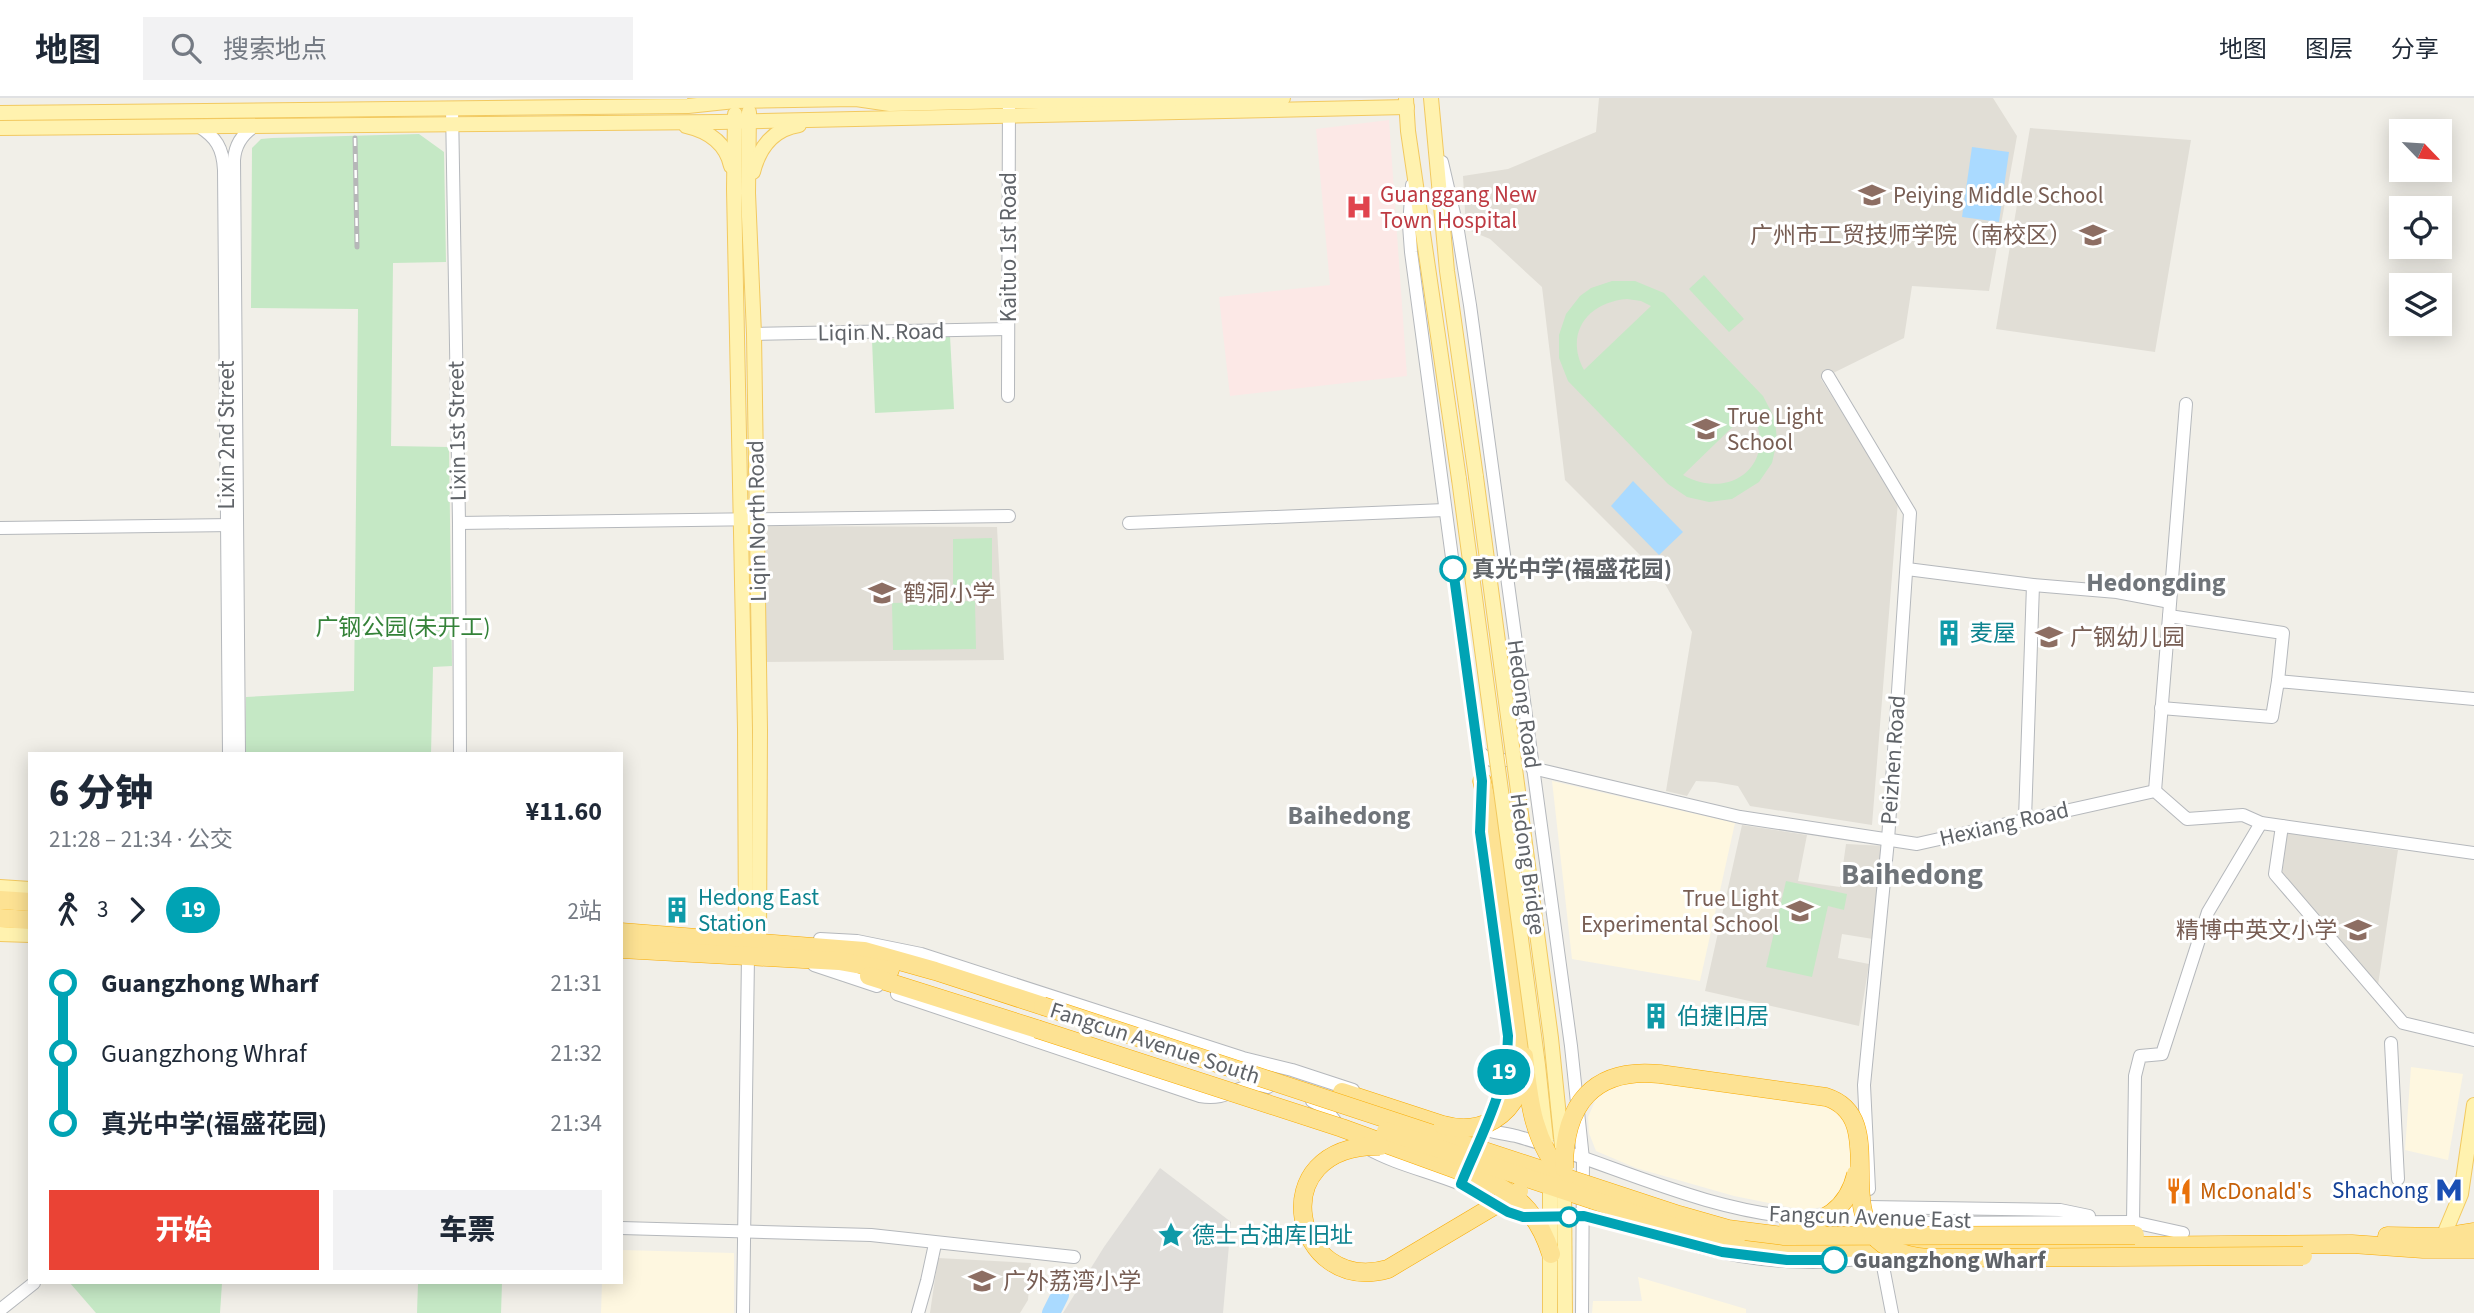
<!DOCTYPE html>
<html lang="zh">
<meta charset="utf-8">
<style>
:root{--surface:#fff;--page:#f2f2f3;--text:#1f2937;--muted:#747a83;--line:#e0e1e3;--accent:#ea4335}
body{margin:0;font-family:"Source Sans 3","Noto Sans SC",sans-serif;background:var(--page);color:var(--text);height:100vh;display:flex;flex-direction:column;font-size:26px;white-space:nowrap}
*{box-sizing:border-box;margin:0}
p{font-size:23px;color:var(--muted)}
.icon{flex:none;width:38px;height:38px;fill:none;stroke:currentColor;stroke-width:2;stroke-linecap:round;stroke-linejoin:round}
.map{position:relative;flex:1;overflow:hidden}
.panel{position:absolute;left:28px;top:654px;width:595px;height:532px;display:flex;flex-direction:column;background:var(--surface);border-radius:0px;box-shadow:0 4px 18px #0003}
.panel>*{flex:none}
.badge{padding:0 14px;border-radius:23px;font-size:24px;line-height:46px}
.needle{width:46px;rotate:115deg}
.controls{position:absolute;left:2389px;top:21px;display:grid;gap:14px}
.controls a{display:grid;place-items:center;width:63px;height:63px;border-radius:0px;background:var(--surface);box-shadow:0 4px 18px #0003;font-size:35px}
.map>.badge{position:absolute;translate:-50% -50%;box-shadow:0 0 0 4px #fff}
.legs{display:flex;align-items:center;gap:10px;height:77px;padding:0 21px;font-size:23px}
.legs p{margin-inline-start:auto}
.headline{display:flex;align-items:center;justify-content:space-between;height:119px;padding:0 21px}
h1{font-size:38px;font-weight:800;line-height:52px}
.primary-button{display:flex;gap:14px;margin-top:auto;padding:14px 21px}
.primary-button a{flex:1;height:80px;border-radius:0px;background:var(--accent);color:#fff;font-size:28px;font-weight:800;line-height:80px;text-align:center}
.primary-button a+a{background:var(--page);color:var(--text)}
ul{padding:0 21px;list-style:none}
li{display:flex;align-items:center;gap:24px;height:70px;font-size:26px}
li i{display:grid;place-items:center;width:10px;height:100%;margin:0 9px;background:currentColor}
li i::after{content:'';width:18px;height:18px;margin:-9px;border:5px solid;border-radius:50%;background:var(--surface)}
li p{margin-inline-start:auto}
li:first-child i{background:linear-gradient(#0000 50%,currentColor 0)}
li:last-child i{background:linear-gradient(currentColor 50%,#0000 0)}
header{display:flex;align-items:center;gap:42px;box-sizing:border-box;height:98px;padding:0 35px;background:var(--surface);border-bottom:2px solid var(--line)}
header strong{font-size:33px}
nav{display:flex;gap:38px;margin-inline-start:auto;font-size:24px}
.search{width:490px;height:63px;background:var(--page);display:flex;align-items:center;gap:18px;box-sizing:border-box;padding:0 24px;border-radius:0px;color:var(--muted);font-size:26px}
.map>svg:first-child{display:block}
.commercial{fill:#fef7e0}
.industrial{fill:#e0deda}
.education{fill:#e1ded6}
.medical{fill:#fce8e6}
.green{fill:#c5e8c5;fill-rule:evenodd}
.water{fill:#aadaff}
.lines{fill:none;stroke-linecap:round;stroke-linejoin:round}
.river{stroke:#aadaff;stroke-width:18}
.minor-casing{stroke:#b5b8bc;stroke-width:14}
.major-casing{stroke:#f2c960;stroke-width:16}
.highway-casing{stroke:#f9ab00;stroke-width:19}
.minor{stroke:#fff;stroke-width:12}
.major{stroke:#fff2af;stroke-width:14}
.highway{stroke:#fde293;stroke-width:18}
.rail-casing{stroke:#b6b7b8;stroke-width:5}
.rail{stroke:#fff;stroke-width:2.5;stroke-dasharray:8;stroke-linecap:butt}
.major-bridge-casing{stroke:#f2c960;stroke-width:16;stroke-linecap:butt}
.highway-bridge-casing{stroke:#f9ab00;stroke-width:19;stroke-linecap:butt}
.major-bridge{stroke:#fff2af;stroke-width:14}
.highway-bridge{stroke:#fde293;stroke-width:18}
.line-1-casing{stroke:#fff;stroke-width:16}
.line-1{stroke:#00a3b4;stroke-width:10}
.stop-1-dot{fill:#fff;stroke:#00a3b4;stroke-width:3.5}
.labels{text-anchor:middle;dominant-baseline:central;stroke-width:6;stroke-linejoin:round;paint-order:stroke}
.health-label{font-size:23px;fill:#be3a42;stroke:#fff;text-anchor:start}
.education-label{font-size:23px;fill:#785e54;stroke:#fff;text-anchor:start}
.street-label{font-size:23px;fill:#5f6368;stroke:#fff}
.stop-label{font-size:23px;font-weight:bold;fill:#5f6368;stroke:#fff;text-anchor:start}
.park-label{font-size:23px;fill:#348238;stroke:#fff}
.culture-label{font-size:23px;fill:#0d838f;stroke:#fff;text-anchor:start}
.transit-label{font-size:23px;fill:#164399;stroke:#fff;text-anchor:end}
.food-label{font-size:23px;fill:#c56008;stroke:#fff;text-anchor:start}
.quarter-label{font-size:26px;font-weight:bold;fill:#70757a;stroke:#fff}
.district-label{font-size:30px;font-weight:bold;fill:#70757a;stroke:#fff}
</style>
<header>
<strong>地图</strong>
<div class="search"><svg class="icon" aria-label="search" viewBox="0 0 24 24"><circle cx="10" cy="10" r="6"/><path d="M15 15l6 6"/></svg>搜索地点</div>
<nav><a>地图</a><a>图层</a><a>分享</a></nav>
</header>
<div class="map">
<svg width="2474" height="1215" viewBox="0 0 2474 1215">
<rect width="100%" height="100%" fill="#f1efe8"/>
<g class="commercial">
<path d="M1552,683L1735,725L1700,883L1572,861Z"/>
<path d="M2411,969L2463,976L2448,1062L2405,1052Z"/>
<path d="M1627,981H1669L1823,1004L1846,1016L1853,1048L1850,1079L1845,1091L1829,1108L1803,1112L1734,1098L1636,1070L1596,1053L1589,1035L1588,1019L1596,1001L1609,989Z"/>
<path d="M621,1152L734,1155V1215H601L602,1185H621Z"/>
<path d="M1638,1179L1746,1211V1215H1592L1593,1203H1642Z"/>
</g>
<path class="industrial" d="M1160,1070L1231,1124L1223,1215H1063L1104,1149Z"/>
<g class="education">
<path d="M1599,0H1993L2017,38L1989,193L1912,188L1904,240L1821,281L1898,403L1872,727L1750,708L1738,688L1715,684L1696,683L1687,698L1666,693L1692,534L1660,477L1565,382L1542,189L1490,141L1466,131L1463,78L1508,71L1596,34Z"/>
<path d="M2030,30L2191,42L2155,254L1996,231Z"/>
<path d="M763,428L997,429L1004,562L764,564Z"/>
<path d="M1742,727L1807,737L1798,783L1840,789L1846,746L1885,748L1873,841L1842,836L1838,860L1869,866L1859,928L1705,893Z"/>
<path d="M2287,735L2398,752L2378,887L2282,777Z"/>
<path d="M938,1160L1031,1165L1028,1202L1020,1215H930Z"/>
</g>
<path class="medical" d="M1389,22L1407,278L1230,298L1219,199L1330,187L1316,31Z"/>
<g class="green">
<path d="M419,36L444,54L446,164L393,165L391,348L449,349L452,568L433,569L431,656H245L246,599L354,593L358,211L251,210L252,50L261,41L272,40Z"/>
<path d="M1704,177L1744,221L1729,234L1689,191Z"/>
<path d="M1612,183H1635L1664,195L1763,298L1775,321L1777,343L1772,365L1759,384L1732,401L1709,404L1687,399L1668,386L1568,283L1559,260V237L1566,216L1580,198L1591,190ZM1627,201L1641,203L1651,208L1584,272C1564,235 1588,204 1627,201ZM1750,312C1781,362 1733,405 1683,377Z"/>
<path d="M950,238L954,311L875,315L872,242Z"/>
<path d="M992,440V488H953V441Z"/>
<path d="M975,503L976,551L893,552L892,505Z"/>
<path d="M1786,783L1847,796L1844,812L1828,808L1812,879L1766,869Z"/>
<path d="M70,1185H222L220,1215H96Z"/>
<path d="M418,1185H502L501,1215H417Z"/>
</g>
<g class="water">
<path d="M1972,49L2009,54L1999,124L1962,119Z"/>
<path d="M1633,383L1683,434L1659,457L1611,408Z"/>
</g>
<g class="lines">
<path class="river" d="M1051,1215L1060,1197"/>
<g class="minor-casing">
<g id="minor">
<path d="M452,10L459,425L460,656"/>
<path d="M198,28C216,39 223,50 224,72L229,656"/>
<path d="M1442,64L1458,133L1470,207L1571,948L1583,1061L1582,1215"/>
<path d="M1412,87L1409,127L1411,154L1482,683L1480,734L1508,938C1508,980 1489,1019 1473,1057"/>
<path d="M754,236L1008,231"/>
<path d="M1828,278L1910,415L1888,742L1864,987L1869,1091"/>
<path d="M1008,298L1009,0"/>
<path d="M459,425L1009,418"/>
<path d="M1129,425L1445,412"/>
<path d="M0,430L233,427"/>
<path d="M1907,471L2033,487L2117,494L2170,504"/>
<path d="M2169,518L2283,535L2278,583"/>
<path d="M2161,610L2272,619L2278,583L2474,601"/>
<path d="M1478,652C1494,673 1519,662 1528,640"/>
<path d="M239,656L234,62C235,47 242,36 255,28"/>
<path d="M1532,670L1740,719L1917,746L2155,693L2187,721L2243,717L2261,725L2474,755"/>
<path d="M2155,693L2186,306"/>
<path d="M2025,721L2033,487"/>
<path d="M2282,728L2275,776L2403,925L2474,942"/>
<path d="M820,841L857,843L921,856L1243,960L1292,972L1353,992"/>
<path d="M814,867L877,888"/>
<path d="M897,896L1200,998C1232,1004 1239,981 1268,989"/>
<path d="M2391,945L2398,1081"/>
<path d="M1312,1003L1325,1010L1341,1031"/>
<path d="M1474,1030C1488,1033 1502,1035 1516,1038C1612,1065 1702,1113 1803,1120"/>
<path d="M1367,1050C1395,1066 1428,1073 1458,1085C1485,1096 1506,1118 1536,1120"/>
<path d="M1832,1115L1868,1109L2060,1112L2089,1118"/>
<path d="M1558,1120C1566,1119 1576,1117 1584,1118C1623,1121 1665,1140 1703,1150C1759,1165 1837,1170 1894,1154"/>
<path d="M1821,1121L1882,1125L2133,1124L2183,1135"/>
<path d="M2133,1124L2135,978L2140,958L2162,956L2208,814L2261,725"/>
<path d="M621,1130L871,1137L1074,1159"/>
<path d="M1881,1158L1892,1215"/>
<path d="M0,1212L34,1185"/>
<path d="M743,1215L748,858"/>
<path d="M918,1215L927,1183L935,1146"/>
</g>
</g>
<g class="major-casing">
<g id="major">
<path d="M1431,0L1447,173L1476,379"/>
<path d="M1406,1L1408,33L1459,381"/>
<path d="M749,14L748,95L754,236L760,632L759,845"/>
<path d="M0,15L688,8L735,3L856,1L890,6L1008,3H1175L1283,0"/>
<path d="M735,16L734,91L745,631L746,844"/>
<path d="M686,28C708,33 726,45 731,68"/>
<path d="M0,30L720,24L1407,9"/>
<path d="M753,74C759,50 773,31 799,27"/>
<path d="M0,789L30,791"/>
<path d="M0,836L30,837"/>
<path d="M2443,1139L2461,1096L2474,1007"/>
</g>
</g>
<g class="highway-casing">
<g id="highway">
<path d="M1482,683L1490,721L1524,958"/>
<path d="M0,802L30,804"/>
<path d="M0,820L30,822"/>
<path d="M621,834L864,853L935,873L1043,908"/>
<path d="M621,851L839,863L890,872"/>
<path d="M869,878L1037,931"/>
<path d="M1342,994L1443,1027"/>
<path d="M2387,1138L2443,1139L2474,1134"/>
<path d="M1736,1145L1787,1150H1822L2352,1146L2423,1151H2474"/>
</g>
</g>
<use href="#minor" class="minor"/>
<use href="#major" class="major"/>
<use href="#highway" class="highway"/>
<g class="rail-casing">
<path id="rail" d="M355,40L357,149"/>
</g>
<use href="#rail" class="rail"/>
<g class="major-bridge-casing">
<g id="major-bridge">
<path d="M1476,379L1551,940L1562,1048"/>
<path d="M1459,381L1538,967L1546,1042"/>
<path d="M1564,1086L1565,1215"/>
<path d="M1550,1215V1080"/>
</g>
</g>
<g class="highway-bridge-casing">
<g id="highway-bridge">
<path d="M1043,908L1679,1117L1728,1131L1784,1138L2135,1137"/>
<path d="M1037,931L1342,1030L1488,1083C1522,1099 1540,1121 1551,1156"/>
<path d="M1524,958C1529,1004 1533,1044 1565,1080"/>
<path d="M1443,1027C1481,1038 1514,1018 1523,979"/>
<path d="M1386,1033L1650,1121L1702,1137L1736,1145"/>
<path d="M1380,1048C1260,1046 1293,1198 1388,1171L1519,1093"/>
<path d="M1564,1070C1564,1007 1593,969 1660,976L1826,999C1902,1023 1807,1151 1928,1160L2303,1158"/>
<path d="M1788,1127C1823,1128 1848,1110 1856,1076"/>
</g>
</g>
<use href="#major-bridge" class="major-bridge"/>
<use href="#highway-bridge" class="highway-bridge"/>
</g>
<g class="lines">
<g class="line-1-casing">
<path id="line-1" d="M1453,471L1482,683L1480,734L1508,938C1508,990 1480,1039 1461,1086L1508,1114L1523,1119L1584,1118L1722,1154L1787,1162H1834"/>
</g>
<use href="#line-1" class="line-1"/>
</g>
<defs>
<g id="school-bare" transform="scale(2.1)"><path d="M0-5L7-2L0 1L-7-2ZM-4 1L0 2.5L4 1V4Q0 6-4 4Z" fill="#8d6e63" stroke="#fff" stroke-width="2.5" paint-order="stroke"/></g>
<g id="hospital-bare" transform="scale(2.1)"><path d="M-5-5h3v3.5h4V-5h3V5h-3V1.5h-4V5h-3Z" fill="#e0444e" stroke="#fff" stroke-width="2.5" paint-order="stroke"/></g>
<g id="university-bare" transform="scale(2.1)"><path d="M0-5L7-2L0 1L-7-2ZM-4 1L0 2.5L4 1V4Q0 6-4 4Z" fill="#8d6e63" stroke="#fff" stroke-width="2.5" paint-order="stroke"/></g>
<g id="building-bare" transform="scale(2.1)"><path d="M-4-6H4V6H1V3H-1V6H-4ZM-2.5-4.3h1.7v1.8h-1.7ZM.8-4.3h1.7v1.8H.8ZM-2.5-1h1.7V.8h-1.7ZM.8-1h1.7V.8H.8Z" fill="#0f9aa8" stroke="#fff" stroke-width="2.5" paint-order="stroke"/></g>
<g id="metro-bare" transform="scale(2.1)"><path d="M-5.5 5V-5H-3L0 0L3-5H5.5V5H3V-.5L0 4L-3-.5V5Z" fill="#1a4fb4" stroke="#fff" stroke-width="2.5" paint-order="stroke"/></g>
<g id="restaurant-bare" transform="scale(2.1)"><path d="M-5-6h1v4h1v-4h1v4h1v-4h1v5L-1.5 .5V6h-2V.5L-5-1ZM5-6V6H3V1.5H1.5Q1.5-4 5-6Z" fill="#e8710a" stroke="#fff" stroke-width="2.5" paint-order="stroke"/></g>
<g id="sight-bare" transform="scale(2.1)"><path d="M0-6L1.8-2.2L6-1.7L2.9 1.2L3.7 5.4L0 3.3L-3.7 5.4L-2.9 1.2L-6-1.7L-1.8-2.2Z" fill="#0f9aa8" stroke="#fff" stroke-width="2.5" paint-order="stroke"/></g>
</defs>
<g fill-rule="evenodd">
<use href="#school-bare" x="1872" y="97"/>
<use href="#hospital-bare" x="1359" y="109"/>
<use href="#university-bare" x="2093" y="137"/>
<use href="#school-bare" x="1706" y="331"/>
<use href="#school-bare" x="882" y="495"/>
<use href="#building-bare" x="1949" y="535"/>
<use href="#school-bare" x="2049" y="539"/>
<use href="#building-bare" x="677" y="812"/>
<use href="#school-bare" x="1800" y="813"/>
<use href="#school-bare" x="2358" y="832"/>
<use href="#building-bare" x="1656" y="918"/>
<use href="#metro-bare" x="2449" y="1092"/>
<use href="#restaurant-bare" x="2179" y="1093"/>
<use href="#sight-bare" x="1171" y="1137"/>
<use href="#school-bare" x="982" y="1183"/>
</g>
<g class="stop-1-dot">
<circle cx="1453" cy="471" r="12"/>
<circle cx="1569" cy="1119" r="9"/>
<circle cx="1834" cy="1162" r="12"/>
</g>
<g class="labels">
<g class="health-label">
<text x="1380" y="96">Guanggang New<tspan x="1380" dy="26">Town Hospital</tspan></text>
</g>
<g class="education-label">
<text x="1893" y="97">Peiying Middle School</text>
<text x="2072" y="137" text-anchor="end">广州市工贸技师学院（南校区）</text>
<text x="1727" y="318">True Light<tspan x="1727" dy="26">School</tspan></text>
<text x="903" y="495">鹤洞小学</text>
<text x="2070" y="539">广钢幼儿园</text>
<text x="1779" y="800" text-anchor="end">True Light<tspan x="1779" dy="26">Experimental School</tspan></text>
<text x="2337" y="832" text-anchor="end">精博中英文小学</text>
<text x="1003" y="1183">广外荔湾小学</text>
</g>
<g class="street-label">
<text transform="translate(1008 149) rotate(-90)">Kaituo 1st Road</text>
<text transform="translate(881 234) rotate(-1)">Liqin N. Road</text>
<text transform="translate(457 333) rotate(-91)">Lixin 1st Street</text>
<text transform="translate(226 337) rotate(-90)">Lixin 2nd Street</text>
<text transform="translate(757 423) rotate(-91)">Liqin North Road</text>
<text transform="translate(1524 606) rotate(82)">Hedong Road</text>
<text transform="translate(1893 662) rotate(-86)">Peizhen Road</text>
<text transform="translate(2004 726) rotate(-13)">Hexiang Road</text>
<text transform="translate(1528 766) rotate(82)">Hedong Bridge</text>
<text transform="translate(1155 945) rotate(18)">Fangcun Avenue South</text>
<text transform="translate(1870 1119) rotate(2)">Fangcun Avenue East</text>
</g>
<g class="stop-label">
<text x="1472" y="471">真光中学(福盛花园)</text>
<text x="1853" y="1162">Guangzhong Wharf</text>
</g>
<g class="park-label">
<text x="403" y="529">广钢公园(未开工)</text>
</g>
<g class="culture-label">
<text x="1970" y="535">麦屋</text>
<text x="698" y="799">Hedong East<tspan x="698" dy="26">Station</tspan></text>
<text x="1677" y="918">伯捷旧居</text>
<text x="1192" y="1137">德士古油库旧址</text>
</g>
<g class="transit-label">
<text x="2428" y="1092">Shachong</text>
</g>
<g class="food-label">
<text x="2200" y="1093">McDonald's</text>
</g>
<g class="quarter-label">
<text x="2156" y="484">Hedongding</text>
<text x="1349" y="717">Baihedong</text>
</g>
<g class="district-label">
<text x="1912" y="776">Baihedong</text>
</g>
</g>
</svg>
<div class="controls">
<a><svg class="needle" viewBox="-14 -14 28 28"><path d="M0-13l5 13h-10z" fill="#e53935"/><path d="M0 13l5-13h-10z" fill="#747a83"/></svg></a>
<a><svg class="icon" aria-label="locate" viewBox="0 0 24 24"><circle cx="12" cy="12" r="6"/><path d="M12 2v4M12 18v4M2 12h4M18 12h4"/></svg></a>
<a><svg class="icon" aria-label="layers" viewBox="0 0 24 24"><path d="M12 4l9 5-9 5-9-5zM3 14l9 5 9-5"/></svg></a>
</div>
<b class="badge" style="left:1504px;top:974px;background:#00a3b4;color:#fff">19</b>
<section class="panel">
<div class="headline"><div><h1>6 分钟</h1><p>21:28 – 21:34 · 公交</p></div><b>¥11.60</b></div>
<div class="legs"><svg class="icon" aria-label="walk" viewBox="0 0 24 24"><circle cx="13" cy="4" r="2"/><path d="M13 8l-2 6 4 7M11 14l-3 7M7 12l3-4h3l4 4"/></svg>3<svg class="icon" aria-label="forward" viewBox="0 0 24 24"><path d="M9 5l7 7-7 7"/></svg><b class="badge" style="background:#00a3b4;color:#fff">19</b><p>2站</p></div>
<ul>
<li><i style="color:#00a3b4"></i><b>Guangzhong Wharf</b><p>21:31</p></li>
<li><i style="color:#00a3b4"></i><span>Guangzhong Whraf</span><p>21:32</p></li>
<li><i style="color:#00a3b4"></i><b>真光中学(福盛花园)</b><p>21:34</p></li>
</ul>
<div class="primary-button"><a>开始</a><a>车票</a></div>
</section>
</div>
